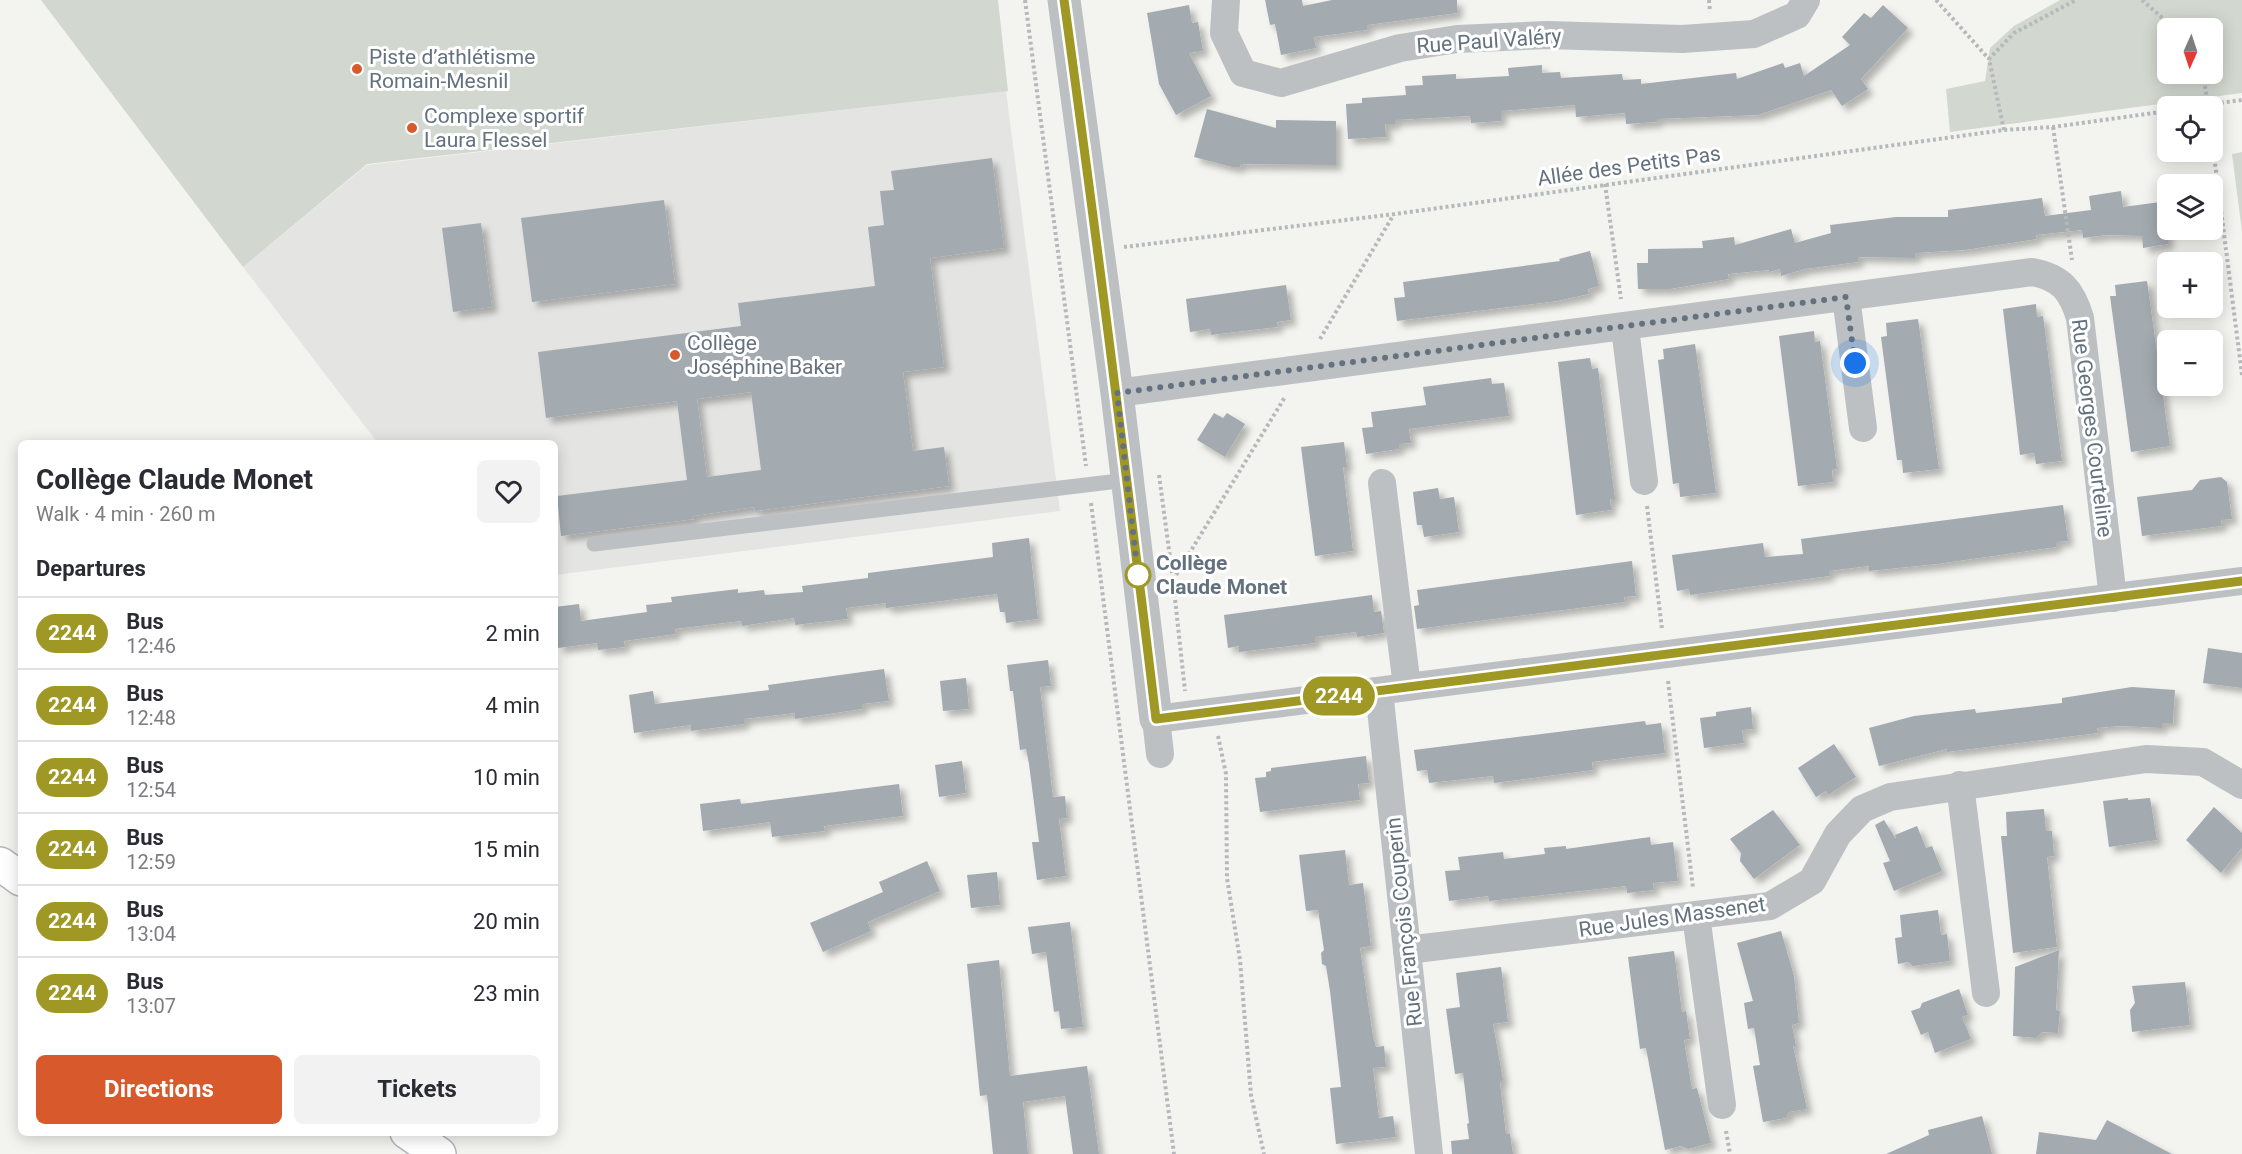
<!DOCTYPE html>
<meta charset="utf-8">
<style>
:root{--surface:#fff;--page:#f2f2f3;--text:#2b2b33;--muted:#7c7c81;--line:#e1e1e2;--accent:#d7592c}
body{margin:0;font-family:Roboto,sans-serif;background:var(--page);color:var(--text);height:100vh;display:flex;flex-direction:column;font-size:22px;white-space:nowrap}
*{box-sizing:border-box;margin:0}
p{font-size:20px;color:var(--muted)}
.icon{flex:none;width:33px;height:33px;fill:none;stroke:currentColor;stroke-width:2;stroke-linecap:round;stroke-linejoin:round}
.map{position:relative;flex:1;overflow:hidden}
.drawer{position:absolute;left:18px;top:440px;width:540px;height:696px;display:flex;flex-direction:column;background:var(--surface);border-radius:9px;box-shadow:0 3px 15px #0003}
.drawer>*{flex:none}
.badge{padding:0 12px;border-radius:20px;font-size:21px;line-height:39px}
.needle{width:39px;rotate:183deg}
.tools{position:absolute;left:2157px;top:18px;display:grid;gap:12px}
.tools a{display:grid;place-items:center;width:66px;height:66px;border-radius:9px;background:var(--surface);box-shadow:0 3px 15px #0003;font-size:30px}
.you{position:absolute;width:30px;height:30px;margin:-15px;border:4px solid #fff;border-radius:50%;background:#1a73e8;box-shadow:0 0 0 9px #1a73e833}
.map>.badge{position:absolute;translate:-50% -50%;box-shadow:0 0 0 3px #fff}
h2{padding:0 18px;font-size:22px;line-height:54px}
.round{display:grid;place-items:center;flex:none;width:63px;height:63px;border-radius:9px;background:var(--page)}
.overview{display:flex;align-items:center;justify-content:space-between;height:102px;padding:0 18px}
h1{font-size:28px;font-weight:700;line-height:45px}
.action{display:flex;gap:12px;margin-top:auto;padding:12px 18px}
.action a{flex:1;height:69px;border-radius:9px;background:var(--accent);color:#fff;font-size:24px;font-weight:700;line-height:69px;text-align:center}
.action a+a{background:var(--page);color:var(--text)}
ul{padding:0;list-style:none}
li{display:flex;align-items:center;gap:18px;height:72px;padding:0 18px;border-top:2px solid var(--line)}
li div{flex:1}
li b{display:block;font-size:22px}
li em{font-style:normal}
li .badge{min-width:66px;font-weight:700;text-align:center}
.map>svg:first-child{display:block}
.built{fill:#e4e5e3}
.green{fill:#d2d8cf;fill-rule:evenodd}
.building{fill:#a3aab0;fill-rule:evenodd;filter:url(#shadow)}
.lines{fill:none;stroke-linecap:round;stroke-linejoin:round}
.secondary-casing{stroke:#b1b5b9;stroke-width:36}
.path{stroke:#b6b9bb;stroke-width:4;stroke-dasharray:3 3;stroke-linecap:butt}
.service{stroke:#bcc0c3;stroke-width:15}
.minor{stroke:#bcc0c3;stroke-width:28}
.tertiary{stroke:#bcc0c3;stroke-width:33}
.secondary{stroke:#fff;stroke-width:33}
.line-casing{stroke:#fff;stroke-width:14}
.line{stroke:#9f9825;stroke-width:9}
.walk{stroke:#64727f;stroke-width:6;stroke-dasharray:0 10.8}
.poi-dot{fill:#d7592c;stroke:#fff;stroke-width:2}
.stop-dot{fill:#fff;stroke:#9f9825;stroke-width:3}
.labels{text-anchor:middle;dominant-baseline:central;stroke-width:6;stroke-linejoin:round;paint-order:stroke}
.street-label{font-size:21px;fill:#64727f;stroke:#fff}
.poi-label{font-size:21px;fill:#64727f;stroke:#fff;text-anchor:start}
.stop-label{font-size:21px;font-weight:bold;fill:#64727f;stroke:#fff;text-anchor:start}
</style>
<div class="map">
<svg width="2242" height="1154" viewBox="0 0 2242 1154">
<defs>
<filter id="shadow"><feDropShadow dx="5.5" dy="5.5" stdDeviation="3" flood-color="#0004"/></filter>
</defs>
<rect width="100%" height="100%" fill="#f3f3ef"/>
<path class="built" d="M1006,91L1060,511L555,575V442H377L243,267L367,165Z"/>
<g class="green">
<path d="M41,0H998L1008,91L367,164L243,267Z"/>
<path d="M2060,0H2242V93L1950,132L1946,89L1985,81L1990,48L2014,26ZM2168,28H2212V74H2168Z"/>
<path d="M2242,152V232L2232,154Z"/>
</g>
<g class="building">
<path d="M1265,0H1302L1303,6L1332,0H1457V13L1367,25V30L1314,37L1316,48L1281,55L1275,24L1270,25Z"/>
<path d="M1189,5L1192,23L1198,22L1203,51L1189,53L1211,96L1176,115L1159,84L1147,13Z"/>
<path d="M1883,5L1908,28L1861,79L1868,89L1842,106L1831,90L1758,115L1657,119V122L1626,124L1625,113L1576,117L1575,105L1501,111V121L1471,123L1470,116L1395,120V124H1385L1386,137L1348,139L1346,104L1362,103V98L1406,95L1405,86L1423,85L1422,76L1456,74V79L1509,76L1508,68L1542,65V73L1560,72L1561,78L1622,74L1623,80L1641,79V84L1736,73L1737,79L1783,63L1785,68L1800,63L1804,76L1850,45L1842,37L1864,13L1871,18Z"/>
<path d="M1207,109L1276,128V120L1336,121V165L1241,164L1240,167H1232L1194,157Z"/>
<path d="M992,158L1004,248L930,258L944,367L903,372L913,451L944,447L949,486L755,511L754,507L693,516L694,519L561,536L557,496L687,480L677,401L546,418L538,352L741,326L738,303L875,286L868,227L884,225L880,191L894,190L891,171ZM751,392L761,470L707,477L697,399Z"/>
<path d="M2121,191L2123,207L2168,201V244L2143,248L2142,236L2106,235L2083,238L2082,230L2036,235L2037,239L1965,250L1915,253V258L1858,257V262L1805,269L1781,276L1780,269L1769,272V270L1728,274L1729,279L1670,289H1638L1637,263H1648V249L1703,248L1702,241L1734,237L1735,245L1791,229L1795,243L1831,233L1830,225L1896,217H1948V210L2042,198L2045,216L2091,210L2089,196Z"/>
<path d="M664,200L675,284L532,302L521,218Z"/>
<path d="M481,223L492,307L453,312L442,228Z"/>
<path d="M1590,251L1599,286L1588,289L1589,294L1557,301L1397,321L1394,298L1405,297L1403,282L1560,261L1559,259Z"/>
<path d="M2147,281L2170,446L2131,452L2110,296H2116L2115,285Z"/>
<path d="M1286,285L1291,320L1277,322L1278,327L1211,335L1210,329L1190,332L1186,299Z"/>
<path d="M2036,304L2037,317L2043,316L2062,461L2036,464L2034,453L2020,455L2003,309Z"/>
<path d="M1918,319L1939,469L1903,473L1902,460H1897L1881,337L1887,336L1886,323Z"/>
<path d="M1814,331L1815,342L1820,341L1837,469L1832,470L1833,482L1798,486L1779,336Z"/>
<path d="M1695,344L1716,493L1680,497L1679,483L1673,484L1658,360L1664,359L1663,349Z"/>
<path d="M1590,358L1592,369L1598,368L1615,499H1610L1611,510L1576,515L1558,362Z"/>
<path d="M1491,378L1492,384L1504,383L1509,416L1409,429L1411,443L1399,444V449L1366,454L1362,428L1373,427L1371,412L1426,405L1423,387Z"/>
<path d="M1214,413L1223,418L1227,413L1245,424L1225,457L1197,440Z"/>
<path d="M1344,442L1347,467H1343L1353,551L1315,556L1301,447Z"/>
<path d="M2221,477L2227,482L2232,519L2221,520L2222,526L2142,536L2137,497L2192,490L2200,480Z"/>
<path d="M1438,488L1440,499L1454,497L1459,532L1424,537L1422,525H1417L1413,492Z"/>
<path d="M2063,505L2068,541L2056,542V547L1937,564L1869,571V566L1829,571V576L1690,595L1689,589L1677,591L1672,555L1763,543L1765,557L1803,554L1801,539Z"/>
<path d="M1029,538L1038,619L1006,623L1005,612H1000L997,594L886,608V603L846,608L848,619L795,625L794,618L742,626L741,621L675,629L676,634L624,641L625,647L598,650L597,643L558,648L555,607L579,604L581,621L647,612L646,605L672,602L671,597L738,589V593L764,590L765,595L803,592L802,586L868,578V573L993,557L992,543Z"/>
<path d="M1632,561L1636,596L1624,597L1625,602L1417,629L1414,606L1419,605L1417,590Z"/>
<path d="M1372,595L1374,612L1381,611L1384,633L1357,637L1356,632L1315,637V643L1239,652V646L1228,648L1224,615Z"/>
<path d="M2208,648L2242,653V688L2203,683Z"/>
<path d="M1048,660L1051,686L1040,687L1053,797L1065,796L1067,818L1059,819L1066,876L1037,880L1032,842H1039L1029,764L1026,749L1020,750L1013,691H1010L1007,665Z"/>
<path d="M884,669L889,701L862,704V709L795,719V713L744,719V724L691,731V725L634,733L629,695L653,691L655,704L769,690L768,685Z"/>
<path d="M966,678L969,709L943,711L940,681Z"/>
<path d="M2132,687L2175,690L2173,723H2162V728L2120,726L2097,728L2098,733L1947,752V749L1879,766L1869,728L1914,716L1975,709L1976,713L2062,703V698Z"/>
<path d="M1751,707L1753,729L1742,730L1744,743L1704,748L1700,718L1716,716V712Z"/>
<path d="M1645,721L1646,725L1661,723L1665,753L1592,762L1593,770L1494,783L1493,776L1429,783L1427,770L1417,771L1414,750Z"/>
<path d="M1834,744L1856,777L1828,795L1826,791L1816,797L1798,768Z"/>
<path d="M1366,756L1369,783L1358,784L1360,800L1260,812L1255,778L1266,777V772L1271,771V768Z"/>
<path d="M962,761L966,793L939,797L935,765Z"/>
<path d="M899,784L903,816L824,826L825,831L772,837L770,822L703,831L700,804L740,799L741,804Z"/>
<path d="M2128,798V800L2150,798L2157,840L2109,847L2103,801Z"/>
<path d="M2214,807L2242,833V848L2221,873L2186,840Z"/>
<path d="M2044,809L2046,831H2052L2054,856L2047,857L2057,947L2013,953L2001,836H2007L2006,812Z"/>
<path d="M1773,810L1800,845L1754,879L1740,861L1741,853L1730,839Z"/>
<path d="M1884,820L1896,839L1895,835L1917,826L1926,848L1932,846L1942,871L1894,891L1883,863L1890,861L1875,825Z"/>
<path d="M1650,837L1651,845L1673,842L1678,881L1653,883L1654,890L1627,893L1626,886L1489,901L1488,896L1449,901L1445,871L1460,870L1458,857L1503,852L1504,859L1545,854L1544,848L1566,846V849Z"/>
<path d="M1345,850L1349,885L1363,883L1371,946L1360,948L1373,1037L1376,1047L1384,1046L1386,1067L1373,1068L1379,1118L1393,1116L1396,1137L1336,1144L1330,1088L1341,1087L1330,991L1326,966L1322,964L1321,953L1324,950L1318,910L1306,911L1299,855Z"/>
<path d="M927,861L940,891L868,922L871,931L823,952L810,923L883,892L879,882Z"/>
<path d="M997,872L1000,905L971,908L967,875Z"/>
<path d="M1938,910L1941,935L1947,934L1950,961L1913,966L1908,962L1898,964L1895,938L1902,937L1900,915Z"/>
<path d="M1070,922L1083,1027L1061,1029L1059,1011L1054,1012L1046,952L1032,954L1028,927Z"/>
<path d="M1781,931L1794,976L1799,1023L1792,1025L1796,1046H1793L1807,1109L1789,1112L1786,1118L1763,1122L1753,1066L1760,1065L1754,1028L1748,1029L1744,1003L1753,1001L1737,943Z"/>
<path d="M2059,950L2056,1010L2060,1011L2058,1033L2042,1032L2036,1038L2013,1036L2015,967Z"/>
<path d="M1674,951L1682,1012L1686,1011L1690,1039L1684,1040L1692,1089L1697,1088L1711,1143L1688,1149L1681,1146L1665,1150L1646,1048L1640,1049L1628,957Z"/>
<path d="M999,960L1010,1076L1087,1066L1099,1154H1073L1065,1096L1023,1102L1028,1154H993L987,1095L980,1096L967,964Z"/>
<path d="M1501,967L1508,1022L1493,1024L1503,1080L1500,1083L1506,1134H1510L1513,1154H1452L1451,1141L1469,1139L1467,1124L1469,1123L1463,1073L1455,1074L1446,1009L1460,1007L1456,973Z"/>
<path d="M2185,982L2190,1025L2132,1032L2130,1010L2135,1003L2132,986Z"/>
<path d="M1959,989L1968,1015L1962,1017L1971,1039L1935,1053L1928,1032L1921,1035L1911,1011L1920,1008L1922,1003Z"/>
<path d="M1982,1116L1992,1154H1886L1929,1135L1928,1130Z"/>
<path d="M2107,1120L2172,1154H2036L2039,1132L2096,1140Z"/>
</g>
<g class="lines">
<g class="secondary-casing">
<g id="secondary">
<path d="M0,864L21,879"/>
<path d="M407,1132L439,1154"/>
</g>
</g>
<g class="path">
<path d="M1025,0L1086,466"/>
<path d="M1709,0L1710,12"/>
<path d="M1936,0L1989,59"/>
<path d="M2142,0L2174,28"/>
<path d="M2203,74L2208,105"/>
<path d="M2197,106L2242,100"/>
<path d="M2053,127L2072,260"/>
<path d="M2004,130L1989,59L2014,33L2076,0"/>
<path d="M2212,140L2242,375"/>
<path d="M1605,184L1621,299"/>
<path d="M1124,247L1395,214L2004,130L2053,127L2168,111"/>
<path d="M1320,339L1394,214"/>
<path d="M1159,475L1173,580L1185,691"/>
<path d="M1091,503L1174,1154"/>
<path d="M1647,506L1662,629"/>
<path d="M1173,580L1285,397"/>
<path d="M1668,681L1693,888"/>
<path d="M1218,736L1226,774L1227,878L1240,960L1251,1095L1264,1154"/>
<path d="M1726,1131L1730,1154"/>
</g>
<path class="service" d="M594,544L1127,480"/>
<g class="minor">
<path d="M1226,0L1224,33L1243,73L1281,83L1400,48L1457,39L1547,35L1682,39L1754,34L1797,15L1806,0"/>
<path d="M1846,297L1863,428"/>
<path d="M1625,328L1644,481"/>
<path d="M1117,393L2032,272C2061,277 2072,291 2080,318L2113,598"/>
<path d="M1382,483L1407,687"/>
<path d="M1379,691L1429,1154"/>
<path d="M1160,754L1156,719L2242,581"/>
<path d="M1960,785L1986,993"/>
<path d="M1696,916L1722,1105"/>
<path d="M1407,950L1770,906L1812,881L1838,834L1862,809L1890,797L2146,759L2203,762L2242,785"/>
</g>
<path class="tertiary" d="M1064,0L1117,393L1156,719"/>
<use href="#secondary" class="secondary"/>
</g>
<g class="lines">
<g class="line-casing">
<path id="line" d="M1064,0C1097,239 1127,479 1156,719L2242,581"/>
</g>
<use href="#line" class="line"/>
<path class="walk" d="M1138,575L1117,393L1846,297L1855,363"/>
</g>
<g class="poi-dot">
<circle cx="357" cy="69" r="6"/>
<circle cx="412" cy="128" r="6"/>
<circle cx="675" cy="355" r="6"/>
</g>
<circle class="stop-dot" cx="1138" cy="575" r="12"/>
<g class="labels">
<g class="street-label">
<text transform="translate(1489 41) rotate(-4)">Rue Paul Valéry</text>
<text transform="translate(1629 166) rotate(-8)">Allée des Petits Pas</text>
<text transform="translate(2092 428) rotate(83)">Rue Georges Courteline</text>
<text transform="translate(1672 917) rotate(-8)">Rue Jules Massenet</text>
<text transform="translate(1404 922) rotate(-96)">Rue François Couperin</text>
</g>
<g class="poi-label">
<text x="369" y="57">Piste d’athlétisme<tspan x="369" dy="24">Romain-Mesnil</tspan></text>
<text x="424" y="116">Complexe sportif<tspan x="424" dy="24">Laura Flessel</tspan></text>
<text x="687" y="343">Collège<tspan x="687" dy="24">Joséphine Baker</tspan></text>
</g>
<g class="stop-label">
<text x="1156" y="563">Collège<tspan x="1156" dy="24">Claude Monet</tspan></text>
</g>
</g>
</svg>
<div class="tools">
<a><svg class="needle" viewBox="-14 -14 28 28"><path d="M0-13l5 13h-10z" fill="#e53935"/><path d="M0 13l5-13h-10z" fill="#7c7c81"/></svg></a>
<a><svg class="icon" aria-label="locate" viewBox="0 0 24 24"><circle cx="12" cy="12" r="6"/><path d="M12 2v4M12 18v4M2 12h4M18 12h4"/></svg></a>
<a><svg class="icon" aria-label="layers" viewBox="0 0 24 24"><path d="M12 4l9 5-9 5-9-5zM3 14l9 5 9-5"/></svg></a>
<a>+</a>
<a>−</a>
</div>
<div class="you" style="left:1855px;top:363px"></div>
<b class="badge" style="left:1339px;top:696px;background:#9f9825;color:#fff">2244</b>
<section class="drawer">
<div class="overview"><div><h1>Collège Claude Monet</h1><p>Walk · 4 min · 260 m</p></div><a class="round"><svg class="icon" aria-label="heart" viewBox="0 0 24 24"><path d="M12 20l-8-8c-3-5 5-10 8-4 3-6 11-1 8 4z"/></svg></a></div>
<h2>Departures</h2>
<ul>
<li><span class="badge" style="background:#9f9825;color:#fff">2244</span><div><b>Bus</b><p>12:46</p></div><em>2 min</em></li>
<li><span class="badge" style="background:#9f9825;color:#fff">2244</span><div><b>Bus</b><p>12:48</p></div><em>4 min</em></li>
<li><span class="badge" style="background:#9f9825;color:#fff">2244</span><div><b>Bus</b><p>12:54</p></div><em>10 min</em></li>
<li><span class="badge" style="background:#9f9825;color:#fff">2244</span><div><b>Bus</b><p>12:59</p></div><em>15 min</em></li>
<li><span class="badge" style="background:#9f9825;color:#fff">2244</span><div><b>Bus</b><p>13:04</p></div><em>20 min</em></li>
<li><span class="badge" style="background:#9f9825;color:#fff">2244</span><div><b>Bus</b><p>13:07</p></div><em>23 min</em></li>
</ul>
<div class="action"><a>Directions</a><a>Tickets</a></div>
</section>
</div>
